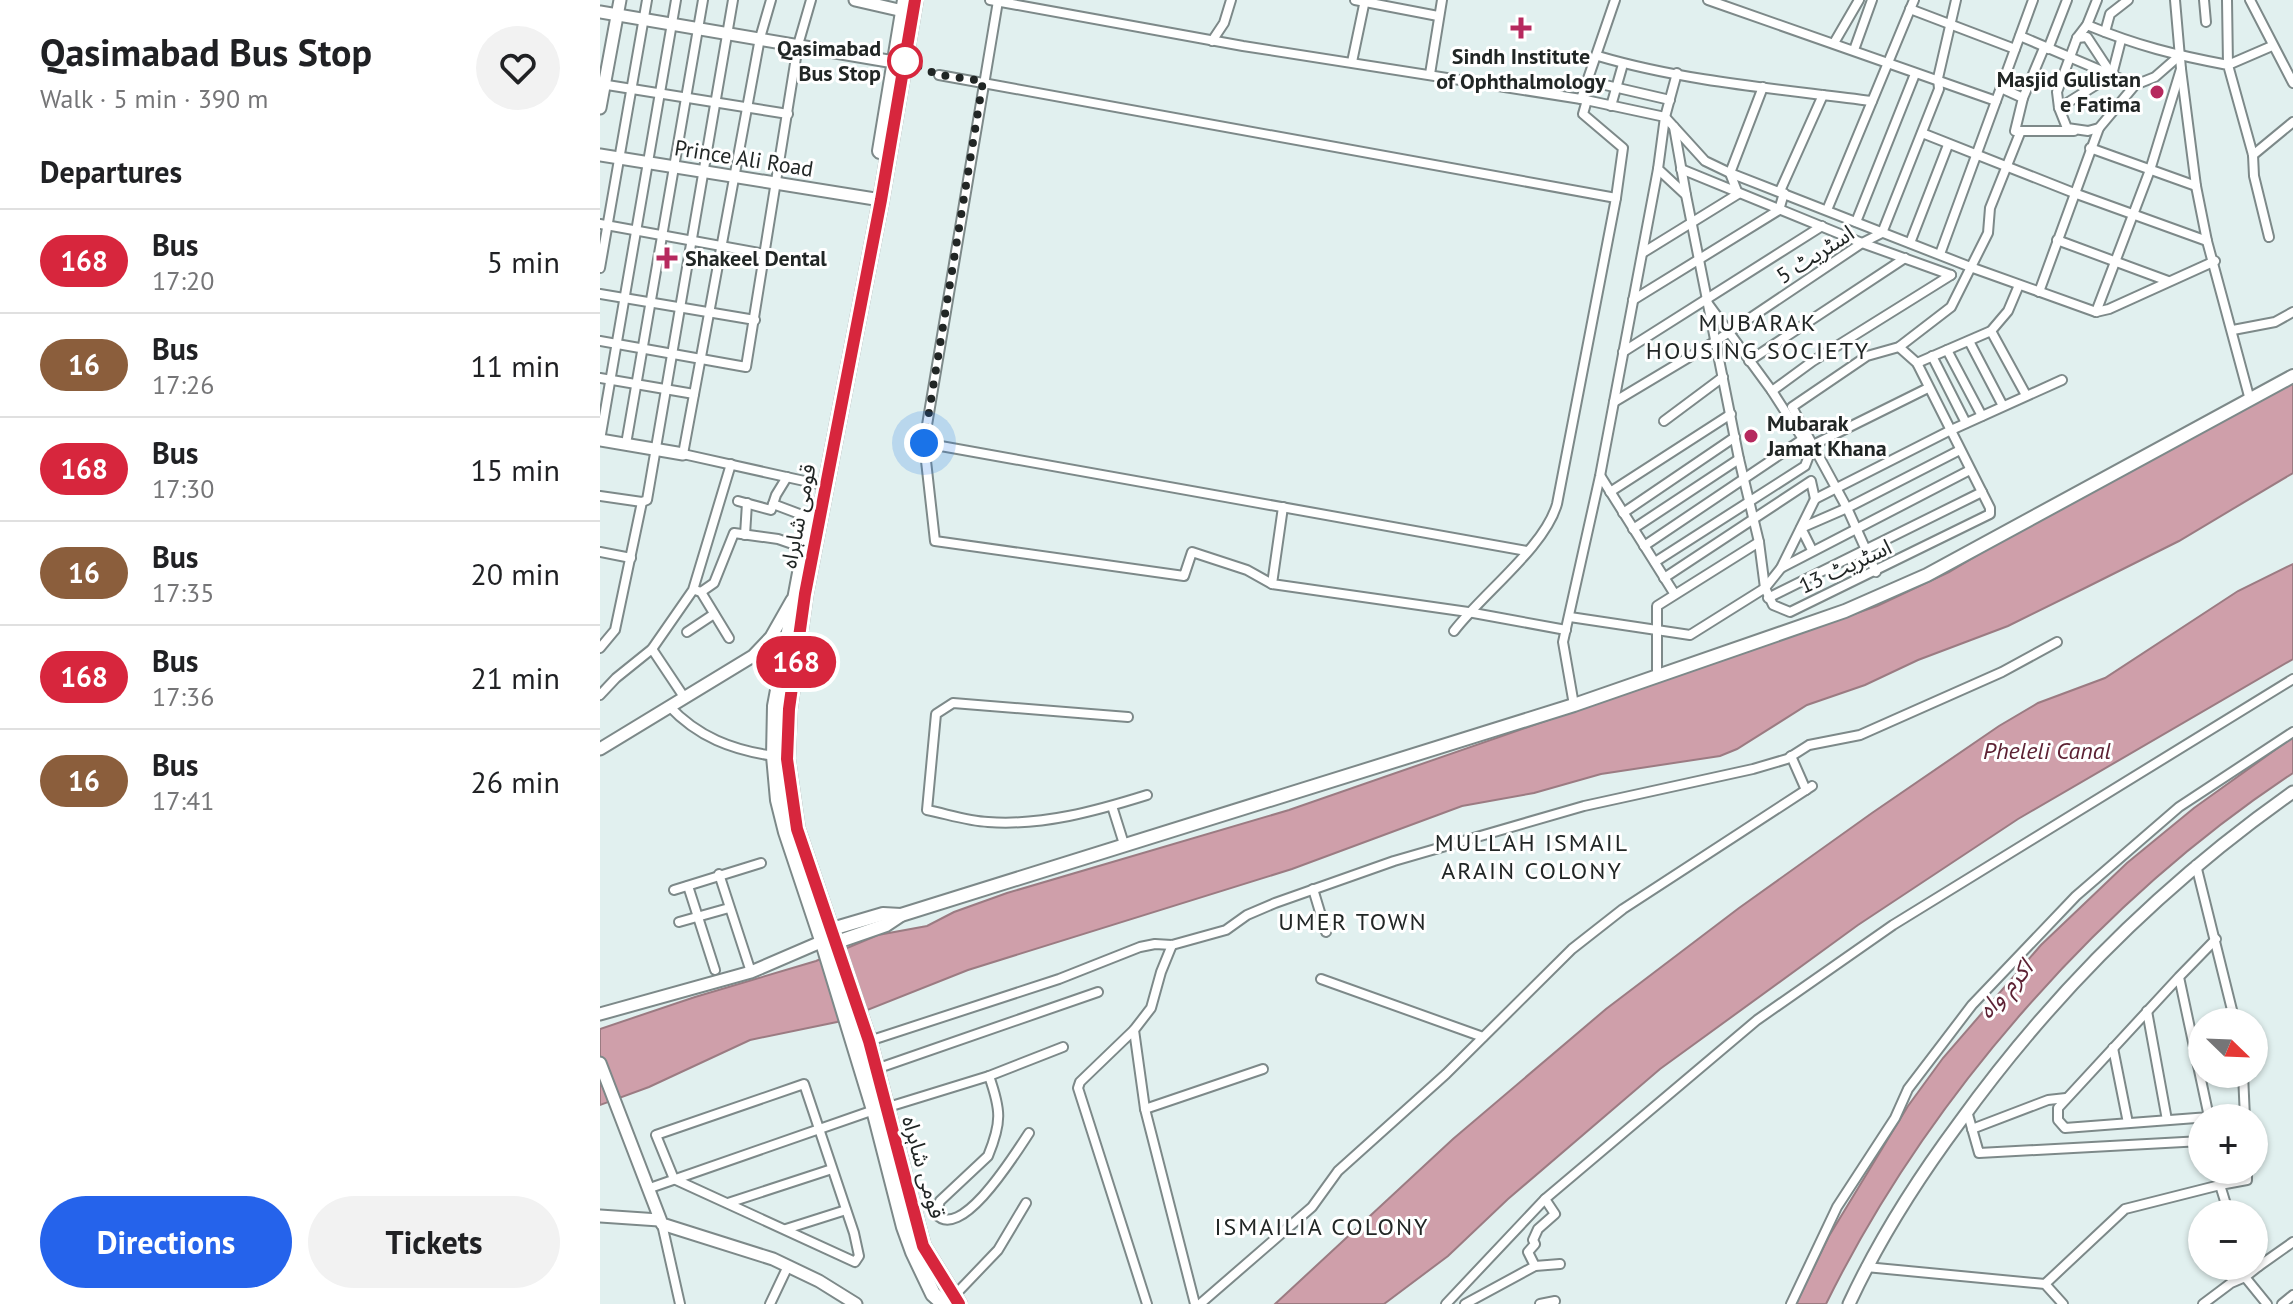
<!DOCTYPE html>
<meta charset="utf-8">
<style>
:root{--surface:#fff;--page:#f2f2f2;--text:#202124;--muted:#757577;--line:#e0e0e0;--accent:#2563eb}
body{margin:0;font-family:"PT Sans","Noto Sans Arabic",sans-serif;background:var(--page);color:var(--text);height:100vh;display:flex;flex-direction:column;font-size:30px;white-space:nowrap}
*{box-sizing:border-box;margin:0}
p{font-size:26px;color:var(--muted)}
.icon{flex:none;width:44px;height:44px;fill:none;stroke:currentColor;stroke-width:2;stroke-linecap:round;stroke-linejoin:round}
.map{position:relative;flex:1;overflow:hidden}
.details{display:flex;flex-direction:column;background:var(--surface);width:600px}
.details>*{flex:none}
.badge{padding:0 16px;border-radius:26px;font-size:28px;line-height:52px}
.needle{width:52px;rotate:113deg}
.tools{position:absolute;left:1588px;top:1008px;display:grid;gap:16px}
.tools a{display:grid;place-items:center;width:80px;height:80px;border-radius:50%;background:var(--surface);box-shadow:0 2px 6px #0004;font-size:40px}
.you{position:absolute;width:40px;height:40px;margin:-20px;border:6px solid #fff;border-radius:50%;background:#1a73e8;box-shadow:0 0 0 12px #1a73e833}
.map>.badge{position:absolute;translate:-50% -50%;box-shadow:0 0 0 4px #fff}
h2{padding:0 40px;font-size:30px;line-height:72px}
.round{display:grid;place-items:center;flex:none;width:84px;height:84px;border-radius:42px;background:var(--page)}
.overview{display:flex;align-items:center;justify-content:space-between;height:136px;padding:0 40px}
h1{font-size:38px;font-weight:800;line-height:60px}
.primary-button{display:flex;gap:16px;margin-top:auto;padding:16px 40px}
.primary-button a{flex:1;height:92px;border-radius:48px;background:var(--accent);color:#fff;font-size:32px;font-weight:800;line-height:92px;text-align:center}
.primary-button a+a{background:var(--page);color:var(--text)}
ul{padding:0;list-style:none}
li{display:flex;align-items:center;gap:24px;height:104px;padding:0 40px;border-top:2px solid var(--line)}
li div{flex:1}
li b{display:block;font-size:30px}
li em{font-style:normal}
li .badge{min-width:88px;font-weight:700;text-align:center}
main{display:flex;flex:1;min-height:0}
.map>svg:first-child{display:block}
.water{fill:#cf9faa;stroke:#9b7b82;stroke-width:2}
.lines{fill:none;stroke-linecap:round;stroke-linejoin:round}
.street-casing{stroke:#7d8989;stroke-width:12}
.secondary-casing{stroke:#7d8989;stroke-width:15}
.primary-casing{stroke:#7d8989;stroke-width:16}
.highway-casing{stroke:#7d8989;stroke-width:18}
.street{stroke:#fff;stroke-width:8}
.secondary{stroke:#fff;stroke-width:11}
.primary{stroke:#fff;stroke-width:12}
.highway{stroke:#fff;stroke-width:14}
.line-casing{stroke:#fff;stroke-width:18}
.line{stroke:#d7263d;stroke-width:12}
.walk{stroke:#212625;stroke-width:8;stroke-dasharray:0 14.4}
.poi-dot{fill:#b6295e;stroke:#fff;stroke-width:3}
.stop-dot{fill:#fff;stroke:#d7263d;stroke-width:4}
.labels{text-anchor:middle;dominant-baseline:central;stroke-width:6;stroke-linejoin:round;paint-order:stroke}
.stop-label{font-size:22px;font-weight:bold;fill:#212625;stroke:#fff;text-anchor:end}
.poi-label{font-size:22px;font-weight:bold;fill:#212625;stroke:#fff;text-anchor:start}
.street-label{font-size:22px;fill:#212625;stroke:#fff}
.neighbourhood-label{font-size:24px;letter-spacing:2px;fill:#212625;stroke:#fff}
.water-label{font-size:24px;font-style:italic;fill:#5d2234;stroke:#fff}
</style>
<main>
<section class="details">
<div class="overview"><div><h1>Qasimabad Bus Stop</h1><p>Walk · 5 min · 390 m</p></div><a class="round"><svg class="icon" aria-label="heart" viewBox="0 0 24 24"><path d="M12 20l-8-8c-3-5 5-10 8-4 3-6 11-1 8 4z"/></svg></a></div>
<h2>Departures</h2>
<ul>
<li><span class="badge" style="background:#d7263d;color:#fff">168</span><div><b>Bus</b><p>17:20</p></div><em>5 min</em></li>
<li><span class="badge" style="background:#8b5e3c;color:#fff">16</span><div><b>Bus</b><p>17:26</p></div><em>11 min</em></li>
<li><span class="badge" style="background:#d7263d;color:#fff">168</span><div><b>Bus</b><p>17:30</p></div><em>15 min</em></li>
<li><span class="badge" style="background:#8b5e3c;color:#fff">16</span><div><b>Bus</b><p>17:35</p></div><em>20 min</em></li>
<li><span class="badge" style="background:#d7263d;color:#fff">168</span><div><b>Bus</b><p>17:36</p></div><em>21 min</em></li>
<li><span class="badge" style="background:#8b5e3c;color:#fff">16</span><div><b>Bus</b><p>17:41</p></div><em>26 min</em></li>
</ul>
<div class="primary-button"><a>Directions</a><a>Tickets</a></div>
</section>
<div class="map">
<svg width="1693" height="1304" viewBox="0 0 1693 1304">
<rect width="100%" height="100%" fill="#e1f0ef"/>
<g class="water">
<path d="M1693,382V473L1579,541L1487,587L1408,626L1318,660L1265,685L1207,705L1137,749L1120,756L1001,774L934,793L862,806L692,869L368,970L237,1022L150,1040L49,1087L0,1105V1029L95,997L216,961L278,935L327,926L354,912L407,893L689,810L1277,606L1349,572L1403,540Z"/>
<path d="M1693,564V659L1418,819L1258,925L1060,1069L908,1199L848,1256L784,1304H675L853,1139L1006,1009L1139,908L1272,813L1399,726L1438,703L1505,678L1638,591Z"/>
<path d="M1693,737V773C1501,900 1328,1097 1226,1304H1196L1229,1236L1308,1106L1343,1058L1441,945L1527,863L1594,808Z"/>
</g>
<g class="lines">
<g class="street-casing">
<g id="street">
<path d="M171,0L160,38L83,454L218,484"/>
<path d="M390,0L643,46L981,99L1065,117L1105,161L1130,173L1373,268L1496,312L1509,309L1615,261"/>
<path d="M755,0L838,16"/>
<path d="M1108,0L1396,101"/>
<path d="M1497,0L1487,25L1477,38L1457,92L1459,108L1467,128L1488,131L1499,128L1535,85L1555,77L1579,56"/>
<path d="M1604,0L1606,22"/>
<path d="M1627,0L1628,65L1672,46"/>
<path d="M1650,0L1693,83"/>
<path d="M398,1L324,443L335,541L584,576L592,552L647,570L672,584"/>
<path d="M1310,9L1415,49"/>
<path d="M1487,25C1538,46 1575,55 1628,65L1653,155L1654,176L1669,237"/>
<path d="M1505,32L1510,14L1528,0"/>
<path d="M1420,36L1535,85"/>
<path d="M1477,38L1487,37L1512,75"/>
<path d="M612,41L624,23L631,0"/>
<path d="M1234,43L1259,0"/>
<path d="M1444,48L1423,98L1415,131H1474"/>
<path d="M1448,49L1467,0"/>
<path d="M1254,50L1272,0"/>
<path d="M998,56C1086,82 1181,89 1272,101"/>
<path d="M752,62L765,0"/>
<path d="M1581,69L1596,186L1607,241L1650,400"/>
<path d="M1077,73L1065,117L1058,169L1086,195L1139,459L1159,542L1165,588L1173,605L1190,612L1390,514V508L1317,363L1299,347"/>
<path d="M830,74L842,0"/>
<path d="M339,75L1016,198"/>
<path d="M988,81L1070,100"/>
<path d="M1,84L188,114"/>
<path d="M1401,88L1423,98"/>
<path d="M981,99L1015,0"/>
<path d="M1011,106L1023,64"/>
<path d="M1459,108L1512,75L1521,40"/>
<path d="M1074,127L1086,195"/>
<path d="M1322,133L1474,193L1607,241"/>
<path d="M1490,148L1596,186"/>
<path d="M1653,155L1693,122"/>
<path d="M1081,169L1262,243L1351,275"/>
<path d="M1180,191L1223,95"/>
<path d="M1227,210L1314,0"/>
<path d="M1256,222L1315,74"/>
<path d="M0,224L165,254"/>
<path d="M1457,240L1568,281"/>
<path d="M1310,243L1348,145"/>
<path d="M1044,252L1138,194L1130,173L1163,87"/>
<path d="M1340,254L1433,0"/>
<path d="M0,268L47,0"/>
<path d="M1439,292L1499,128"/>
<path d="M0,294L155,320"/>
<path d="M1033,300L1179,210L1184,193"/>
<path d="M1109,305L1172,391L1203,439"/>
<path d="M1496,312L1550,170L1581,69L1575,0"/>
<path d="M1633,330L1675,322L1693,312"/>
<path d="M1391,331L1426,395"/>
<path d="M0,341L146,367L198,45L211,0"/>
<path d="M1369,341L1403,406"/>
<path d="M1347,350L1382,416"/>
<path d="M1023,352L1222,226"/>
<path d="M1332,356L1366,423"/>
<path d="M1149,361L1305,258"/>
<path d="M1317,363L1391,331L1408,311L1419,285"/>
<path d="M0,378L94,394"/>
<path d="M1172,391L1213,361L1351,275"/>
<path d="M1014,402L1116,341L1262,243L1282,233L1339,89L1338,78L1356,0"/>
<path d="M1064,421L1123,377"/>
<path d="M0,440L76,0"/>
<path d="M324,443L927,551"/>
<path d="M26,444L103,0"/>
<path d="M1001,477L1074,593"/>
<path d="M1010,492L1131,414"/>
<path d="M0,496L42,502"/>
<path d="M138,501L171,510L176,495L187,477"/>
<path d="M173,504L210,518"/>
<path d="M683,507L672,584L868,612L966,630"/>
<path d="M1023,513L1135,437"/>
<path d="M1033,529L1139,459"/>
<path d="M145,535L147,503"/>
<path d="M1044,546L1203,439L1213,445"/>
<path d="M1212,550L1201,528L1247,508L1360,450"/>
<path d="M0,552L31,558"/>
<path d="M1055,562L1205,466L1213,445L1328,388"/>
<path d="M1181,568L1370,470"/>
<path d="M1276,572L1247,508L1192,407L1267,356L1299,347L1351,307L1388,233L1390,208L1420,133"/>
<path d="M1064,578L1211,481L1215,499"/>
<path d="M95,590L101,592L129,638"/>
<path d="M101,592L114,583L134,533L178,539L204,548"/>
<path d="M1168,598L1382,492"/>
<path d="M970,617L1090,635L1165,588L1181,568L1215,499L1349,431L1462,380"/>
<path d="M854,631C883,593 945,547 957,504L1016,198L1023,148L983,114L987,100"/>
<path d="M87,632L114,614"/>
<path d="M0,648L15,630L42,502L47,500L133,0"/>
<path d="M52,649L84,697"/>
<path d="M1057,675V606L1159,542"/>
<path d="M0,695L16,678L52,649L93,590L131,464"/>
<path d="M974,705L963,642L1000,476L1058,169"/>
<path d="M69,706C98,737 132,750 174,756"/>
<path d="M528,717L353,703L336,714L327,810C347,814 368,821 388,822C442,826 496,811 547,795"/>
<path d="M1191,756L1206,790"/>
<path d="M512,806L524,844"/>
<path d="M1596,865L1635,1022"/>
<path d="M119,874L151,972"/>
<path d="M88,886L115,970"/>
<path d="M713,889L726,932"/>
<path d="M74,890L161,863"/>
<path d="M79,922L129,908"/>
<path d="M572,945L561,972L551,1008L534,1030L545,1109L595,1304"/>
<path d="M1579,977L1458,1108V1120L1465,1128L1609,1117L1579,977L1616,939"/>
<path d="M721,979L883,1037"/>
<path d="M1547,1011L1567,1120"/>
<path d="M534,1030L480,1082L478,1088L547,1304"/>
<path d="M269,1041L459,979L540,947L555,944L572,945L626,930L647,915L675,903L794,861L984,806L1153,769L1187,759L1209,745L1260,735L1402,672L1457,642"/>
<path d="M1513,1048L1528,1123"/>
<path d="M276,1069L498,992"/>
<path d="M1643,1074L1645,1118"/>
<path d="M389,1076C401,1110 402,1122 388,1156L340,1201L336,1214C361,1243 417,1151 429,1133"/>
<path d="M204,1084L254,1233L259,1256L255,1262L74,1179L56,1135Z"/>
<path d="M285,1108L389,1076L463,1047"/>
<path d="M545,1109L663,1069"/>
<path d="M1367,1111L1379,1153L1602,1141"/>
<path d="M1372,1129L1448,1100L1466,1098"/>
<path d="M50,1188L274,1110"/>
<path d="M128,1203L232,1169"/>
<path d="M1629,1214L1620,1185L1647,1180V1170"/>
<path d="M62,1224L80,1304"/>
<path d="M186,1229L246,1210"/>
<path d="M1654,1260L1659,1266L1645,1277L1667,1304"/>
<path d="M935,1266L928,1252L935,1244L933,1240L938,1229L955,1214L945,1199"/>
<path d="M1659,1266L1693,1242"/>
<path d="M1266,1267L1445,1284L1463,1304"/>
<path d="M1445,1284L1525,1209L1620,1185"/>
<path d="M353,1297L398,1250L426,1203"/>
<path d="M170,1304L188,1266"/>
<path d="M600,1304L712,1207L738,1171L846,1074L972,949L1023,909L1212,786"/>
<path d="M846,1304L945,1199L1157,1020L1293,925L1693,679"/>
<path d="M865,1304L935,1266L960,1264"/>
<path d="M940,1304L955,1301"/>
<path d="M1191,1304L1237,1207L1295,1118L1308,1089L1372,1005L1476,896L1579,807L1693,732"/>
<path d="M1603,1304L1631,1283L1645,1277"/>
<path d="M1682,1304L1693,1295"/>
</g>
</g>
<g class="secondary-casing">
<g id="secondary">
<path d="M255,0L303,11"/>
<path d="M0,12L294,62"/>
<path d="M0,108L20,0"/>
<path d="M0,155L281,200"/>
<path d="M0,440L83,454"/>
<path d="M0,749L153,656L171,637L192,600"/>
<path d="M0,1014L151,972L223,941"/>
<path d="M0,1063L62,1224L173,1259L219,1281L256,1304"/>
<path d="M0,1216L59,1220"/>
<path d="M1249,1304C1279,1239 1316,1181 1359,1123C1451,995 1564,883 1693,792"/>
</g>
</g>
<g class="primary-casing">
<g id="primary">
<path d="M232,929L283,914L301,915"/>
<path d="M237,942L286,925L301,915L974,705L1245,611L1327,575L1693,376"/>
</g>
</g>
<g class="highway-casing">
<g id="highway">
<path d="M315,0L281,200L205,594L189,709L187,759L197,829L269,1041L323,1246L359,1304"/>
<path d="M280,151L305,0"/>
<path d="M209,525L175,706L174,756L178,800L186,832L224,946L274,1110L304,1227L313,1252L333,1294L344,1304"/>
</g>
</g>
<use href="#street" class="street"/>
<use href="#secondary" class="secondary"/>
<use href="#primary" class="primary"/>
<use href="#highway" class="highway"/>
</g>
<g class="lines">
<g class="line-casing">
<path id="line" d="M315,0L281,200L205,594L189,709L187,759L197,829L269,1041L323,1246L359,1304"/>
</g>
<use href="#line" class="line"/>
<path class="walk" d="M305,61L339,75L383,81L324,443"/>
</g>
<g class="poi-dot">
<path d="M917 16h8v8h8v8h-8v8h-8v-8h-8v-8h8z"/>
<circle cx="1557" cy="92" r="8"/>
<path d="M63 246h8v8h8v8h-8v8h-8v-8h-8v-8h8z"/>
<circle cx="1151" cy="436" r="8"/>
</g>
<circle class="stop-dot" cx="305" cy="61" r="16"/>
<g class="labels">
<g class="stop-label">
<text x="281" y="48">Qasimabad<tspan x="281" dy="25">Bus Stop</tspan></text>
</g>
<g class="poi-label">
<text x="921" y="56" text-anchor="middle">Sindh Institute<tspan x="921" dy="25">of Ophthalmology</tspan></text>
<text x="1541" y="79" text-anchor="end">Masjid Gulistan<tspan x="1541" dy="25">e Fatima</tspan></text>
<text x="85" y="258">Shakeel Dental</text>
<text x="1167" y="423">Mubarak<tspan x="1167" dy="25">Jamat Khana</tspan></text>
</g>
<g class="street-label">
<text transform="translate(144 158) rotate(9)">Prince Ali Road</text>
<text transform="translate(1215 254) rotate(-33)">اسٹریٹ 5</text>
<text transform="translate(198 516) rotate(-79)">قومی شاہراہ</text>
<text transform="translate(1245 566) rotate(-25)">اسٹریٹ 13</text>
<text transform="translate(324 1167) rotate(74)">قومی شاہراہ</text>
</g>
<g class="neighbourhood-label">
<text x="1158" y="322">MUBARAK<tspan x="1158" dy="28">HOUSING SOCIETY</tspan></text>
<text x="932" y="842">MULLAH ISMAIL<tspan x="932" dy="28">ARAIN COLONY</tspan></text>
<text x="753" y="921">UMER TOWN</text>
<text x="722" y="1226">ISMAILIA COLONY</text>
</g>
<g class="water-label">
<text x="1447" y="750">Pheleli Canal</text>
<text transform="translate(1405 989) rotate(-48)">اکرم واہ</text>
</g>
</g>
</svg>
<div class="tools">
<a><svg class="needle" viewBox="-14 -14 28 28"><path d="M0-13l5 13h-10z" fill="#e53935"/><path d="M0 13l5-13h-10z" fill="#757577"/></svg></a>
<a>+</a>
<a>−</a>
</div>
<div class="you" style="left:324px;top:443px"></div>
<b class="badge" style="left:196px;top:662px;background:#d7263d;color:#fff">168</b>
</div>
</main>
